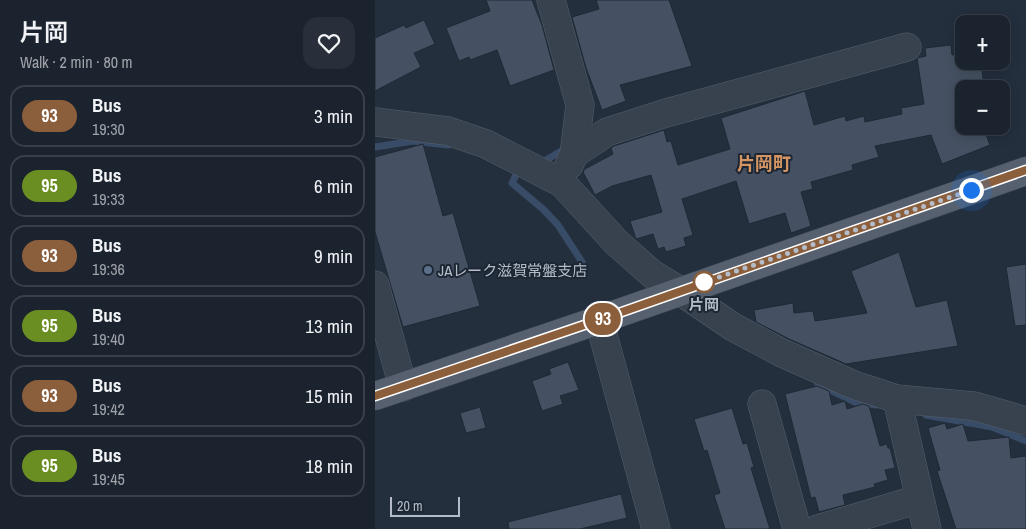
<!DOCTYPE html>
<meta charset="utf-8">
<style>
:root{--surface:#1b232e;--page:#282f3a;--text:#f1f3f6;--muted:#a0a4aa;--line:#39404a}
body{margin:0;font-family:"Archivo Narrow","Noto Sans JP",sans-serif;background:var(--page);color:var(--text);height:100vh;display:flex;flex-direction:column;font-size:19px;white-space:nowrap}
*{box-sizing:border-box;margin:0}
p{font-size:16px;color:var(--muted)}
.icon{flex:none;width:28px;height:28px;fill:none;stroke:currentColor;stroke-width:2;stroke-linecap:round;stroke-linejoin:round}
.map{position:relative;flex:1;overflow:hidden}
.panel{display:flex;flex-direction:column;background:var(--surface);width:375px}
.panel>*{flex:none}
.badge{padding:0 10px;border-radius:16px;font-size:18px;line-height:32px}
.tools{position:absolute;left:580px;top:15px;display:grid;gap:10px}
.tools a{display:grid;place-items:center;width:55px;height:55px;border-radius:10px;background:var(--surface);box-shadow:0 2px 12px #0003,0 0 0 1px var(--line);font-size:25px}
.scale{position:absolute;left:15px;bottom:12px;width:70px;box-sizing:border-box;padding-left:5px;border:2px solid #b4bcc9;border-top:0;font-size:14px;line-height:18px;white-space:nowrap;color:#b4bcc9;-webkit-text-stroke:4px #1d2633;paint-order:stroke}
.you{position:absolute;width:25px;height:25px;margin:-12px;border:4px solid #fff;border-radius:50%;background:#1a73e8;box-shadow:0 0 0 8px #1a73e833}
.map>.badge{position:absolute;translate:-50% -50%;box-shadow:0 0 0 2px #fff}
.round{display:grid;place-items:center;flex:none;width:52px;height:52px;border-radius:15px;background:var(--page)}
.head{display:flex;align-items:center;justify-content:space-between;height:85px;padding:0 20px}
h1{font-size:24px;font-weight:600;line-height:38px}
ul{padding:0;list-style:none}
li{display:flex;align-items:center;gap:15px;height:62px;margin:0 10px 8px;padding:0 10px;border:2px solid var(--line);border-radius:15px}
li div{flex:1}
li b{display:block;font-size:19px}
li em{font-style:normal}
li .badge{min-width:55px;font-weight:700;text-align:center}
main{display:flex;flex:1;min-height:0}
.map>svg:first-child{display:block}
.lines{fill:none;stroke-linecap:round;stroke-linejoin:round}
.stream{stroke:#394c67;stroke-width:7}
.building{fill:#455162;stroke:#1f2835}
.street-casing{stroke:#565f6c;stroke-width:29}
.primary-casing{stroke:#414a57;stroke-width:29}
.street{stroke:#38414e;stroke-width:28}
.primary{stroke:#56606e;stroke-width:28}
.line-casing{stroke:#fff;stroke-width:11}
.line{stroke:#8b5e3c;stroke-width:8}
.walk{stroke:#b4bcc9;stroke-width:5;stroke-dasharray:0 9}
.service-dot{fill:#5c6f8a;stroke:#1d2633;stroke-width:2}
.stop-dot{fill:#fff;stroke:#8b5e3c;stroke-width:2.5}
.labels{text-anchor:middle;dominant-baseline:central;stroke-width:4;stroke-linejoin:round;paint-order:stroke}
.poi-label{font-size:15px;fill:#b4bcc9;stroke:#1d2633;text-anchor:start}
.stop-label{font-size:15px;font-weight:bold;fill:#b4bcc9;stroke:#1d2633}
.quarter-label{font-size:18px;font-weight:bold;fill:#d59563;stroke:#1d2633}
</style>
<main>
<section class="panel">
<div class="head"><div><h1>片岡</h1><p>Walk · 2 min · 80 m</p></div><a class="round"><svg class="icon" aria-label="heart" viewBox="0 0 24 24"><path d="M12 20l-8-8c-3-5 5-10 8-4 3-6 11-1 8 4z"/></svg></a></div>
<ul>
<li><span class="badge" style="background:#8b5e3c;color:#fff">93</span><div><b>Bus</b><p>19:30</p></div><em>3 min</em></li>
<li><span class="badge" style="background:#6b8e23;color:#fff">95</span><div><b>Bus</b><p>19:33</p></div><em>6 min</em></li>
<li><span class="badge" style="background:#8b5e3c;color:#fff">93</span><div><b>Bus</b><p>19:36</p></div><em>9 min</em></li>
<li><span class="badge" style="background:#6b8e23;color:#fff">95</span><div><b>Bus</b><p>19:40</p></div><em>13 min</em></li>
<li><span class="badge" style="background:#8b5e3c;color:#fff">93</span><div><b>Bus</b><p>19:42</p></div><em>15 min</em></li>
<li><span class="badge" style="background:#6b8e23;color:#fff">95</span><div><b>Bus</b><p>19:45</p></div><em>18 min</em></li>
</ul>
</section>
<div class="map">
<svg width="651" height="529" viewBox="0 0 651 529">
<rect width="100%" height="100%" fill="#242f3e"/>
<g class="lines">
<g class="stream">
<path d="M0,147L38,141L73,145"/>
<path d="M166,163L193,147"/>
<path d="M149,172L142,173L137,183L169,210L183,225L207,262"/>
<path d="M443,384L480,402L501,405"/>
<path d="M551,415L617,427L651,441"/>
</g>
</g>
<g class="building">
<path d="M111,0H157L167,25L179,70L135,86L122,50L95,60L94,57L84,61L71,28L115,11Z"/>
<path d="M221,0H294L317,66L245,85L251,101L227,110L211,68L197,17L224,9Z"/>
<path d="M49,20L60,44L39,53L46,67L0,91V38L29,25L31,28Z"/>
<path d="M576,45L577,55L589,54V61H606L609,86L583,89L588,126H608L615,145L567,164L556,135L500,146L504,157L477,165L478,170L436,182L438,189L426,192L436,226L416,233L410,213L374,224L361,181L307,199L318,235L309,238L311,246L291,252L289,247L283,249L278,234L261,239L255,221L287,212L276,175L237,186L220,195L208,172L210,169L238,154L236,148L239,146L289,130L292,142L296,141L303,165L355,149L346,118L430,91L439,125L470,116L471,121L489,116L490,122L527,114L526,108L549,104L542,58L551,56L550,48Z"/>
<path d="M48,144L68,216L78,213L105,306L28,327L0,232V157Z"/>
<path d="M524,252L541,307L572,300L583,346L471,364L414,339L381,322L379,310L418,303L419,313L438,311L440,321L492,313L476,271Z"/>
<path d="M651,264V325L640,326L631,267Z"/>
<path d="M193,362L204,390L185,396L188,404L167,411L157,381L176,374L174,369Z"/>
<path d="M442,386L454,391L457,405L470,401L472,409L488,404L494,406L505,446L512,444L513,448H515L520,468L510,470L513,480L499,484L500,487L468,495L470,505L444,512L440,497L436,498L410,394Z"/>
<path d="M105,407L111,428L91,433L85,413Z"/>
<path d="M357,408L368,444L372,443L379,467L376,468L395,529H350L339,495L345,493L332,450L329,451L319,419Z"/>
<path d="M570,423L572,429L588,424L593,441L634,437L636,458L651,456V529H581L562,471L565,470L553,428Z"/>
<path d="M246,494L252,518L205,529H134L133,522Z"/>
</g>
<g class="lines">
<g class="street-casing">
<g id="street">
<path d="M176,0L205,105L199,154L194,165"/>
<path d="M0,122L73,131L111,144L187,183L241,242L277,274L305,291L358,327L407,353L479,385L522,399L599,406L651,421"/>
<path d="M199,154L232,132L291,113L532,47"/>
<path d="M0,285L28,387"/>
<path d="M224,320L281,529"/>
<path d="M522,399L552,529"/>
<path d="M387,404L422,529"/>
<path d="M443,529L544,499"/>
</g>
</g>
<g class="primary-casing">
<path id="primary" d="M0,396L224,320L651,171"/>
</g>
<use href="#street" class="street"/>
<use href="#primary" class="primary"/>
</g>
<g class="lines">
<g class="line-casing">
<path id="line" d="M0,396L224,320L651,170"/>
</g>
<use href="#line" class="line"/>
<path class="walk" d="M329,282L324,284L596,190"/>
</g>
<circle class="service-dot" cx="53" cy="270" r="5"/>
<circle class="stop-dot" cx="329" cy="282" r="10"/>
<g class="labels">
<g class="poi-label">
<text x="63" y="270">JAレーク滋賀常盤支店</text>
</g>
<g class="stop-label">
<text x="329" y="304">片岡</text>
</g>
<g class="quarter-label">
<text x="389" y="163">片岡町</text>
</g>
</g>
</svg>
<div class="tools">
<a>+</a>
<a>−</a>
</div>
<div class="scale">20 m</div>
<div class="you" style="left:596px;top:190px"></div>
<b class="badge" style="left:228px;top:319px;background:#8b5e3c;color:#fff">93</b>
</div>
</main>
